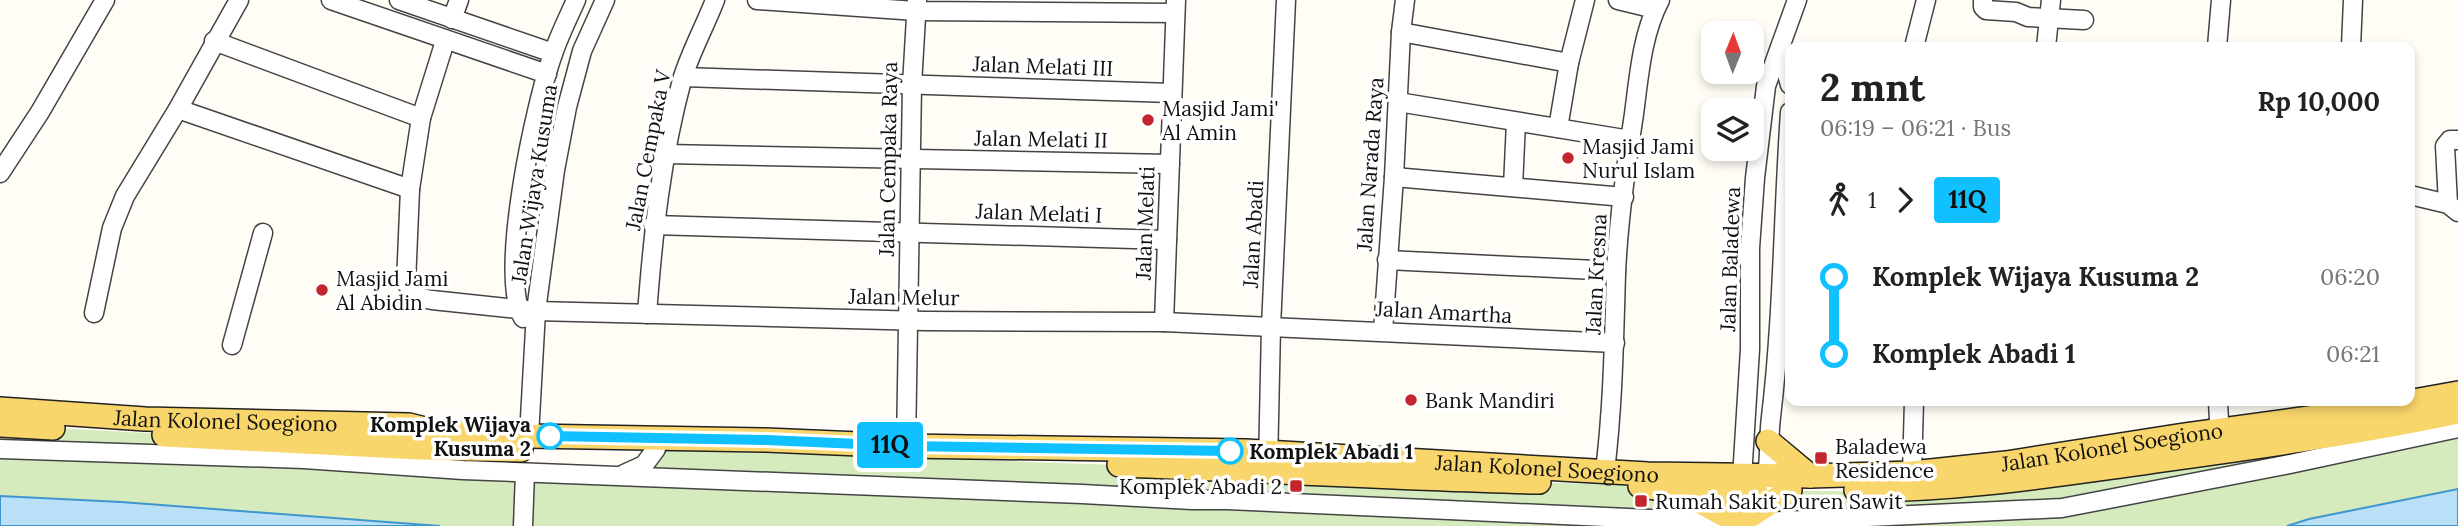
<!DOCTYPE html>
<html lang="id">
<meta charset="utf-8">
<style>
:root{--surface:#fff;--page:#f2f2f2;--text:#222;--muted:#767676}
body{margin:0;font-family:Lora,serif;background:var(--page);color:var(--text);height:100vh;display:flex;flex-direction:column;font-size:26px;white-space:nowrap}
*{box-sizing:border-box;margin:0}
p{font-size:23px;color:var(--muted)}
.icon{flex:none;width:38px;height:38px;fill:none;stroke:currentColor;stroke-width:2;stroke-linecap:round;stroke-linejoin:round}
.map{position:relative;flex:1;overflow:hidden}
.sheet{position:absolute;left:1785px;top:42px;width:630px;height:364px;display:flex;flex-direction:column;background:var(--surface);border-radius:14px;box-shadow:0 4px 10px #0003}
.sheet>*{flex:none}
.badge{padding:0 14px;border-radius:5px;font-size:24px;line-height:46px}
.needle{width:46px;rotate:1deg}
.tools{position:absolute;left:1701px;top:21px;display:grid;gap:14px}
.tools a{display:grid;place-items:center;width:63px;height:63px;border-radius:14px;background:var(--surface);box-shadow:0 4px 10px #0003;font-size:35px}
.map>.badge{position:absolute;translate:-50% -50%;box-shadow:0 0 0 4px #fff}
.legs{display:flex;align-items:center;gap:10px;height:77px;padding:0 35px;font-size:23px}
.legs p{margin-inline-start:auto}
.head{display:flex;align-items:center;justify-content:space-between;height:119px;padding:0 35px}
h1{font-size:38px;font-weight:700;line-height:52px}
ul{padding:0 35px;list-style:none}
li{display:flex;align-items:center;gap:24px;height:77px;font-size:26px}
li i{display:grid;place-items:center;width:10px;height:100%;margin:0 9px;background:currentColor}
li i::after{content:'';width:18px;height:18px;margin:-9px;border:5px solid;border-radius:50%;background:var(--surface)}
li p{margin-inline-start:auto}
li:first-child i{background:linear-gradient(#0000 50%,currentColor 0)}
li:last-child i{background:linear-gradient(currentColor 50%,#0000 0)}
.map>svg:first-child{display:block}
.green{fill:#d5ebbd}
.water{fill:#b9e0f7;stroke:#3f96cf;stroke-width:2}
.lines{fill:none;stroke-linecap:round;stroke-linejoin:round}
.minor-casing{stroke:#444;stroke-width:21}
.major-casing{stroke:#222;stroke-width:26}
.minor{stroke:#fff;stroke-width:18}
.major{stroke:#f9d66b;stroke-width:23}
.line-1-casing{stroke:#fff;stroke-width:16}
.line-1{stroke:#11c0ff;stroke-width:10}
.poi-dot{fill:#c4262e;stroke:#fff;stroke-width:2.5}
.stop-1-dot{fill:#fff;stroke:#11c0ff;stroke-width:3.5}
.labels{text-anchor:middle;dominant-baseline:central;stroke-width:7;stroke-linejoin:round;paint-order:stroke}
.street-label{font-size:21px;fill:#111;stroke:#fff}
.poi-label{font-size:21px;fill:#111;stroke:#fff;text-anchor:start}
.stop-label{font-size:21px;font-weight:bold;fill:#111;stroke:#fff;text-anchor:end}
</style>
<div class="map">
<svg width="2458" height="526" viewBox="0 0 2458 526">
<rect width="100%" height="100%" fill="#fffdf5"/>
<path class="green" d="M2458,412V526H0V425L419,448L445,458L463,470L614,476L656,449L1295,471L1424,480L1608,484L1690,491H1912Z"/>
<g class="water">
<path d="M2458,489V526H2287L2309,519Z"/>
<path d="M0,496L121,502L440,526H0Z"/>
</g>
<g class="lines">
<g class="minor-casing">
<g id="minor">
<path d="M331,0L547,74"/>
<path d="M399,0L553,53"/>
<path d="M757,0L916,11L1175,13"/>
<path d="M1618,0L1655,9"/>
<path d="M1983,0V7L1986,10L2016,12L2028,17L2084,20"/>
<path d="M452,19L459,0"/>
<path d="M1401,32L1569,63"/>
<path d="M214,41L421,118"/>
<path d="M445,41L421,118L410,189L406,283L421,298L432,300L536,311L925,321L1164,322L1615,343"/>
<path d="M1914,47L1926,0"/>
<path d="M2046,47L2051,0"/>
<path d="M2217,47L2221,0"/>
<path d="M2351,47L2353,0"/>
<path d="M1780,48L1790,85"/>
<path d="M683,77L1172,93"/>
<path d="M1398,102L1630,140"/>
<path d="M178,109L410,189"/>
<path d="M1558,128L1569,63L1585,0"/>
<path d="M666,154L1170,164"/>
<path d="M0,173L40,112L105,0"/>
<path d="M1394,177L1624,197"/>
<path d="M1513,187L1516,122"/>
<path d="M2410,195L2448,204L2458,212"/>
<path d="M2448,204L2445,146L2450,140H2458"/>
<path d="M653,225L1167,240"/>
<path d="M1387,260L1616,271"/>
<path d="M94,313L112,228L125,196L178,109L239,0"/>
<path d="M647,314C653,234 661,158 682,80C690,53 705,26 715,0"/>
<path d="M523,318C498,275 535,104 553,54C559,36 568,18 576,0"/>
<path d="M1164,322L1176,0"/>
<path d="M1383,331L1394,177L1401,32L1405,0"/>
<path d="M232,345L263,233"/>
<path d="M2218,401L2220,443"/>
<path d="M529,436L536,311L555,170L567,107L582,51L605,0"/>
<path d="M906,446L912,85L917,0"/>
<path d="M0,449L304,459L463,470L1082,494L1192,500H1227L1739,523L2062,508L2290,464L2458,428"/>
<path d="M1268,465L1271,327L1286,0"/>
<path d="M1605,471C1613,406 1614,340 1616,274C1618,221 1626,166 1634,114C1639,76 1642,34 1660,0"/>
<path d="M1912,473L1914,401"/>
<path d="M624,474L644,465L656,449"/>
<path d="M1765,486C1771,463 1768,439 1771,417C1783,316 1783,214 1790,112"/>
<path d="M523,526L525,473"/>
<path d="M1739,526L1750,349V248L1755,178L1766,86L1797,0"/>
</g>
</g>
<g class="major-casing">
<g id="major">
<path id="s1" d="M0,409L145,419L409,425L433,431L529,436L766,440L906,446L1246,451L1648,474L1810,476L1912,473L2006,463L2184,435L2352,412L2458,393"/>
<path d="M0,425L53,428"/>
<path d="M164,435L419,448L521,450"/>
<path d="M1768,441L1810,476"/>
<path d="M1119,465C1259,470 1399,479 1539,482"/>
<path d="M1640,486L1680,491L1756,492"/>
<path d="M1856,490C1952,491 2047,476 2142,463C2248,448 2354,434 2458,412"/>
<path d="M1684,493L1739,523L1790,490"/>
</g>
</g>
<use href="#minor" class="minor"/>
<use href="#major" class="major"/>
</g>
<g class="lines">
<g class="line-1-casing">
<path id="line-1" d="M550,436L766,440L906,446L1230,451"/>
</g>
<use href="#line-1" class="line-1"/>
</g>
<g class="poi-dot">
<circle cx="1148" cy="120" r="7"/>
<circle cx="1568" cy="158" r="7"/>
<circle cx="322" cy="290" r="7"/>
<circle cx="1411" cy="400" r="7"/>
<rect x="1814" y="451" width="14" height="14" rx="3.5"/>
<rect x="1289" y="479" width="14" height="14" rx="3.5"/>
<rect x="1634" y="494" width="14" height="14" rx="3.5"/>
</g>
<g class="stop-1-dot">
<circle cx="550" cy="436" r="12"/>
<circle cx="1230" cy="451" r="12"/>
</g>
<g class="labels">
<g class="street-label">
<text transform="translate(1043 66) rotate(2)">Jalan Melati III</text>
<text transform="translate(1041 139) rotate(1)">Jalan Melati II</text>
<text transform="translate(648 150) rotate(-79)">Jalan Cempaka V</text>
<text transform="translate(888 159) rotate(-89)">Jalan Cempaka Raya</text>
<text transform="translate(1370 164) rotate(-86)">Jalan Narada Raya</text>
<text transform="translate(534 184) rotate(-81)">Jalan Wijaya Kusuma</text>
<text transform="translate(1039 213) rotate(2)">Jalan Melati I</text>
<text transform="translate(1145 223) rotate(-88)">Jalan Melati</text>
<text transform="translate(1253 234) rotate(-87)">Jalan Abadi</text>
<text transform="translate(1730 259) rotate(-88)">Jalan Baladewa</text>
<text transform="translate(1596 274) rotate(-87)">Jalan Kresna</text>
<text transform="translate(904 297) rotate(1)">Jalan Melur</text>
<text transform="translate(1444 312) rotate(3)">Jalan Amartha</text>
<text stroke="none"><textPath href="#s1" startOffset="226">Jalan Kolonel Soegiono</textPath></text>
<text stroke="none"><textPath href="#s1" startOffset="2116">Jalan Kolonel Soegiono</textPath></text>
<text stroke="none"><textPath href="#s1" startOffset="1549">Jalan Kolonel Soegiono</textPath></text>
</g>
<g class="poi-label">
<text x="1162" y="108">Masjid Jami'<tspan x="1162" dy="24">Al Amin</tspan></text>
<text x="1582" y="146">Masjid Jami<tspan x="1582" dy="24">Nurul Islam</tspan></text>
<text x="336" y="278">Masjid Jami<tspan x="336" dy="24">Al Abidin</tspan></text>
<text x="1425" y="400">Bank Mandiri</text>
<text x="1835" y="446">Baladewa<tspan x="1835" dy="24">Residence</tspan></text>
<text x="1282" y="486" text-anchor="end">Komplek Abadi 2</text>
<text x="1655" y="501">Rumah Sakit Duren Sawit</text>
</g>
<g class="stop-label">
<text x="531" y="424">Komplek Wijaya<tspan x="531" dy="24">Kusuma 2</tspan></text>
<text x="1249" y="451" text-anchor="start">Komplek Abadi 1</text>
</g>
</g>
</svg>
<div class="tools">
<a><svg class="needle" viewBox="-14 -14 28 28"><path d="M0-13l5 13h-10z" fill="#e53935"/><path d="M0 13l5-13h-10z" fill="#767676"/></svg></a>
<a><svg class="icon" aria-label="layers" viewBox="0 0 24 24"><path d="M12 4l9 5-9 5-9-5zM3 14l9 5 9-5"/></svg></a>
</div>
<b class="badge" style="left:890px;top:445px;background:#11c0ff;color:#111">11Q</b>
<section class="sheet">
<div class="head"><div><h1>2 mnt</h1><p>06:19 – 06:21 · Bus</p></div><b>Rp 10,000</b></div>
<div class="legs"><svg class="icon" aria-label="walk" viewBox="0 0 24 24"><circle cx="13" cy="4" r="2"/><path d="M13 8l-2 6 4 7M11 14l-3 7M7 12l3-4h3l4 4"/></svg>1<svg class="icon" aria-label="forward" viewBox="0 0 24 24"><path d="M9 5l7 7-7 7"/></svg><b class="badge" style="background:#11c0ff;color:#111">11Q</b></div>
<ul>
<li><i style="color:#11c0ff"></i><b>Komplek Wijaya Kusuma 2</b><p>06:20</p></li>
<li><i style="color:#11c0ff"></i><b>Komplek Abadi 1</b><p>06:21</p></li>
</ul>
</section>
</div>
